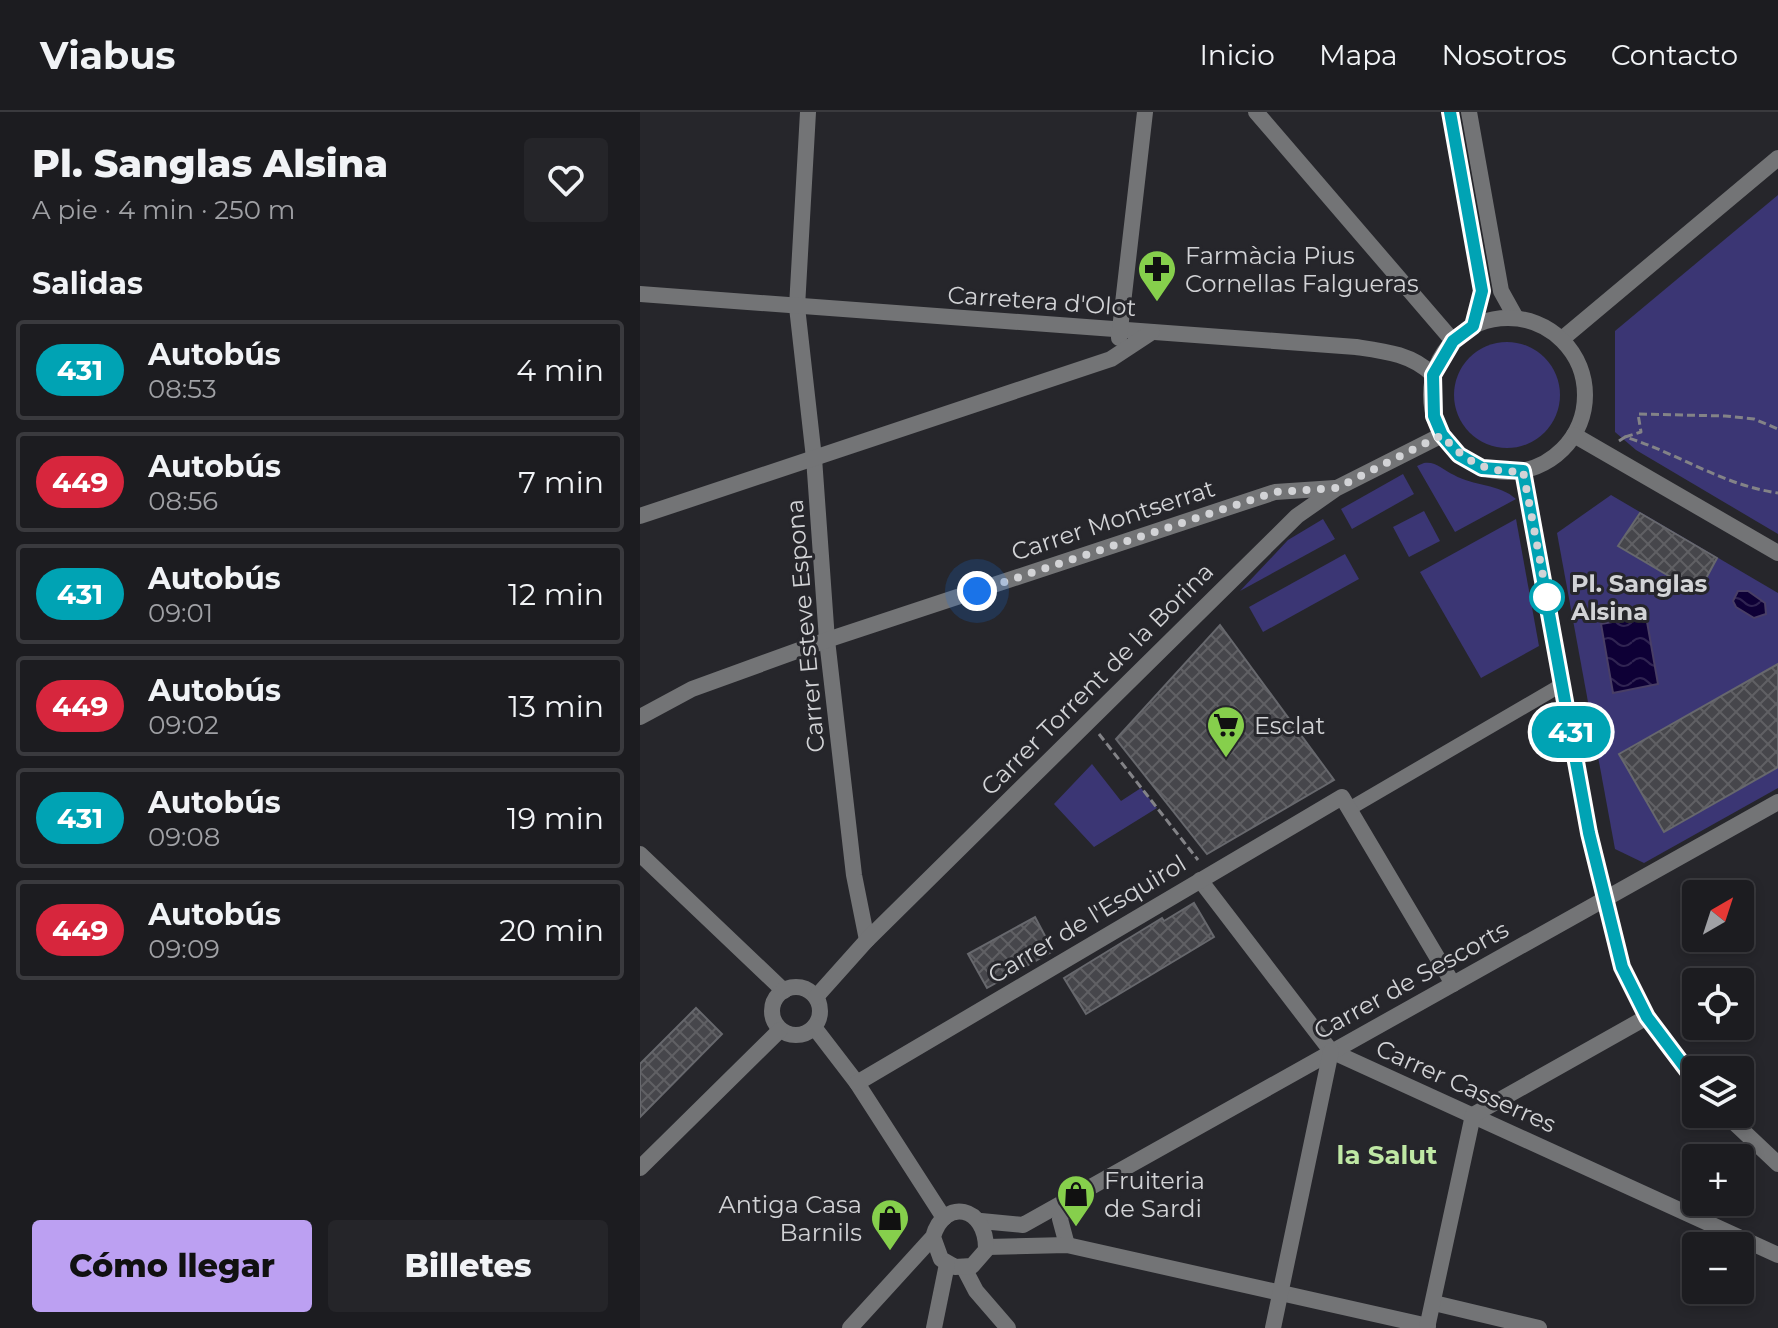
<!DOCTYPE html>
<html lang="es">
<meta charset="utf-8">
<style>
:root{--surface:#1c1c20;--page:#252529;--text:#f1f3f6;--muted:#a0a1a5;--line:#3a3a3e;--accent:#bca0f2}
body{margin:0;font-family:Montserrat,sans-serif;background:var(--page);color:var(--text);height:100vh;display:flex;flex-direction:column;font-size:30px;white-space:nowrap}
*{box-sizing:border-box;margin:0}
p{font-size:26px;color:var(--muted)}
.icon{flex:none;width:44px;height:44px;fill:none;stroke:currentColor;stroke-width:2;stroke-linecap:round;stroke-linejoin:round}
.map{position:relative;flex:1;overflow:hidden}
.sheet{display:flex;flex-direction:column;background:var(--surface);width:640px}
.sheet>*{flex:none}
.badge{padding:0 16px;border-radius:26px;font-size:28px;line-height:52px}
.needle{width:52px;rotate:39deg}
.tools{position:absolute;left:1042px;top:768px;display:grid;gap:16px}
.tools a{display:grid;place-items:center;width:72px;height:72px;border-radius:8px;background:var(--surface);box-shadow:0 4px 12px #0003,0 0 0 2px var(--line);font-size:40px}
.you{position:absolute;width:40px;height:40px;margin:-20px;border:6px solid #fff;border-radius:50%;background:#1a73e8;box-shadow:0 0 0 12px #1a73e833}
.map>.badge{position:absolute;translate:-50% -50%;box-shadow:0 0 0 4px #fff}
h2{padding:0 32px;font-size:30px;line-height:72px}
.round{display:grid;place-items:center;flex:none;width:84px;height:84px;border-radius:8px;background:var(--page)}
.headline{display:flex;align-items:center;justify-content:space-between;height:136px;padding:0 32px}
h1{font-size:38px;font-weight:800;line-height:60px}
.primary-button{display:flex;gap:16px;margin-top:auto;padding:16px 32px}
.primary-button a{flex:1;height:92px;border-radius:8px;background:var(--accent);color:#111;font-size:32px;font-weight:800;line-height:92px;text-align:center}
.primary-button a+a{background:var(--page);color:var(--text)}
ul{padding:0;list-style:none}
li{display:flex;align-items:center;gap:24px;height:100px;margin:0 16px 12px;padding:0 16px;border:4px solid var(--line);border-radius:8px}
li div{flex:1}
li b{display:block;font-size:30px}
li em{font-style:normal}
li .badge{min-width:88px;font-weight:700;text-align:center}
header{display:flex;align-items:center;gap:48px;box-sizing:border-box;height:112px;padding:0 40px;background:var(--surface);border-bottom:2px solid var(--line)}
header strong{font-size:38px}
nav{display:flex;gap:44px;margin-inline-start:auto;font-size:28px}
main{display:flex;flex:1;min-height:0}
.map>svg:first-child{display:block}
.green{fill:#3b3674}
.water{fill:url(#water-waves);stroke:#493f66;stroke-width:2}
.building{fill:url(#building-cross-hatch);stroke:#67686d;stroke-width:2}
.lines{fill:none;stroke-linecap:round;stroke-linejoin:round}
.path{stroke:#838387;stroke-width:3;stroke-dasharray:8 4;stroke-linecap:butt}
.pedestrian{stroke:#737476;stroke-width:14}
.minor{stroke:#737476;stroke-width:16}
.tertiary{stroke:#737476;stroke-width:16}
.line-casing{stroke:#fff;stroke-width:18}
.line{stroke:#00a3b4;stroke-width:12}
.walk{stroke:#d2d3d6;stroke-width:8;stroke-dasharray:0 14.4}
.stop-dot{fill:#fff;stroke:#00a3b4;stroke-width:4}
.labels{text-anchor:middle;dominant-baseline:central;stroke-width:6;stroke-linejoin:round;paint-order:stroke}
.poi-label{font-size:24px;fill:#d2d3d6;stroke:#26262b;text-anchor:start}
.street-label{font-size:24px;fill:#d2d3d6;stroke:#26262b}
.stop-label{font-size:24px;font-weight:bold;fill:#d2d3d6;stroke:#26262b;text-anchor:start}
.neighbourhood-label{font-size:26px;font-weight:bold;fill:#bfe8a4;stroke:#26262b}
</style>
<header>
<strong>Viabus</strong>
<nav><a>Inicio</a><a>Mapa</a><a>Nosotros</a><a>Contacto</a></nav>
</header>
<main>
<section class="sheet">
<div class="headline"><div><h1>Pl. Sanglas Alsina</h1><p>A pie · 4 min · 250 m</p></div><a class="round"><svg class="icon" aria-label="heart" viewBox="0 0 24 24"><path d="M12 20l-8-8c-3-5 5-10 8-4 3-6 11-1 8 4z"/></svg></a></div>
<h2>Salidas</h2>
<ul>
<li><span class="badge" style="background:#00a3b4;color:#fff">431</span><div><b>Autobús</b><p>08:53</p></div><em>4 min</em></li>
<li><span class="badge" style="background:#d7263d;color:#fff">449</span><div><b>Autobús</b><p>08:56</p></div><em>7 min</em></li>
<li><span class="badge" style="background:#00a3b4;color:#fff">431</span><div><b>Autobús</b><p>09:01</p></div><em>12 min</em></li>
<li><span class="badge" style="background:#d7263d;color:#fff">449</span><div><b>Autobús</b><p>09:02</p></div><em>13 min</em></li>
<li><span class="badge" style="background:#00a3b4;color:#fff">431</span><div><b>Autobús</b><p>09:08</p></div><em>19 min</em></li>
<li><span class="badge" style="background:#d7263d;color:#fff">449</span><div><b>Autobús</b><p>09:09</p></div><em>20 min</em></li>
</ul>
<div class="primary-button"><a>Cómo llegar</a><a>Billetes</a></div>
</section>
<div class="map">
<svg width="1138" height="1216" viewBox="0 0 1138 1216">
<defs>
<pattern id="water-waves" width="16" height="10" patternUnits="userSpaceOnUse" patternTransform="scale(2)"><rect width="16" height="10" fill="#0e0036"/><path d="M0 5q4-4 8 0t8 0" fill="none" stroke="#302452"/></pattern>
<pattern id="building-cross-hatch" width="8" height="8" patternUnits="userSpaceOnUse" patternTransform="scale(2)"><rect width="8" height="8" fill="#46464b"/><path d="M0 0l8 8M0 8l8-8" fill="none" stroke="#606064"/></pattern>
</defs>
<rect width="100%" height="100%" fill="#26262b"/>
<g class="green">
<path d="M1138,83V422L996,338L975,320V219Z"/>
<circle cx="867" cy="283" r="53"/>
<path d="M784,351C796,349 803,358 814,363C833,374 860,372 876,387L815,420L777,354Z"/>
<path d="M763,362L774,382L712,417L701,397Z"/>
<path d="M971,383L1138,481V676L1004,751L975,737L917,421Z"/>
<path d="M784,399L800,429L769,445L753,415Z"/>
<path d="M683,407L695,427L600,479L648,428Z"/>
<path d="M876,407L899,534L841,566L780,460Z"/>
<path d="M705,442L719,467L623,520L609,495Z"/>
<path d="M452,652L481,689L501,676L517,696L454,735L414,692Z"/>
</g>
<g class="water">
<path d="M1098,479H1108L1125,491L1126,502L1114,506L1096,495L1093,489Z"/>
<path d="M1006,504L1018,572L973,581L961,512Z"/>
</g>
<g class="building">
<path d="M1000,401L1077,446L1058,481L978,434Z"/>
<path d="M580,513L694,668L567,742L476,627Z"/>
<path d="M1138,552V655L1024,720L979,642Z"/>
<path d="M554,791L574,825L446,902L424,866L522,806L524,809Z"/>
<path d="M395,805L413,839L347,876L328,842Z"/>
<path d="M56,896L82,922L0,1005V952Z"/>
</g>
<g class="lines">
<g class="path">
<path d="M985,325L1001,320L998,302L1085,304L1114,307L1138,317"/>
<path d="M979,329L985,325C1038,341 1082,373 1138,381"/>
<path d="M459,622L558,748"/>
</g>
<path class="pedestrian" d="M709,697L923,572"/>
<g class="minor">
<path d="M168,0L157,195L174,346L187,528L214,763L227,828"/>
<path d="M616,0L813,229"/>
<path d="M0,182L716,235C744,239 772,242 793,263"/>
<path d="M479,226L505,0"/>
<path d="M922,227L1138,46"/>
<path d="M0,404L471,247L512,220"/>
<path d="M0,605L52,577L187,528L635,380L695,376"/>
<path d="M0,742L144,879"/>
<path d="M560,768L691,939L1138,1143"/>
<circle cx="156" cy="899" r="24"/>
<path d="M176,885L227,828L657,404L697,376L802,323"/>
<path d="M174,915L217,971L304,1106"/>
<path d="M217,971L702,685L813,872"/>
<path d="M0,1056L140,918"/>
<path d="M341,1109L383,1113L1138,690"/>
<path d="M427,1133L420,1107L428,1088"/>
<path d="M347,1135L427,1133L788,1214"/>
<path d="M324,1156L336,1179L368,1216"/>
<path d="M794,1191L899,1216"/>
<path d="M210,1216L293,1125C304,1085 347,1094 346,1138L332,1154L315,1155L301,1147L293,1125"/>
<path d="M294,1216L307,1152"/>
<path d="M633,1216L691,939"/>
<path d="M787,1216L833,1003L1007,905"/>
</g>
<g class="tertiary">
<path d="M810,0L842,179L833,214"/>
<path d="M829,0L861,179L876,206"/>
<circle cx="868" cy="283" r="77"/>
<path d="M934,323L1138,441"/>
<path d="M883,359L949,721L982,855L1007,905L1056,971"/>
<path d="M1085,1002L1138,1052"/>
</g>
</g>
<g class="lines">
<g class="line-casing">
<path id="line" d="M810,0L842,179L833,214L813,229L793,263L794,304L802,323L819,343L842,356L883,359L949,721L982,855L1007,905L1056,970"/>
</g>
<use href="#line" class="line"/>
<path class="walk" d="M337,479L635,380L697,376L802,323C825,350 848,362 883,359L907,485"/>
</g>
<defs>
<g id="pharmacy-pin" transform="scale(2)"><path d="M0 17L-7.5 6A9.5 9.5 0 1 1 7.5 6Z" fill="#86cf4c" stroke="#26262b"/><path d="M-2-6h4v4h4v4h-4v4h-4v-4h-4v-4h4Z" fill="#111"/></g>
<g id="supermarket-pin" transform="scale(2)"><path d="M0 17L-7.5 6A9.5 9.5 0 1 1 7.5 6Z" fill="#86cf4c" stroke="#26262b"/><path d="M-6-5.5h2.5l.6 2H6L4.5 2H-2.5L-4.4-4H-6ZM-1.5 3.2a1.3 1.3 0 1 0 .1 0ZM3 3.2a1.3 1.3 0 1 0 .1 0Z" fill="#111"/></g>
<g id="shop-pin" transform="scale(2)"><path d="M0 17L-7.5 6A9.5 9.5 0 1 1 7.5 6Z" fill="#86cf4c" stroke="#26262b"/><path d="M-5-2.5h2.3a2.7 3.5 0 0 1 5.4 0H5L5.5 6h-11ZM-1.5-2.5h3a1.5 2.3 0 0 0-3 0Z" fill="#111"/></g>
</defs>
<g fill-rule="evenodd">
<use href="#pharmacy-pin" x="517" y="157"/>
<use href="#supermarket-pin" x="586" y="613"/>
<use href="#shop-pin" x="436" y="1082"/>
<use href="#shop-pin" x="250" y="1106"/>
</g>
<circle class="stop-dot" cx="907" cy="485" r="16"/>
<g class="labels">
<g class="poi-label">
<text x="545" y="143">Farmàcia Pius<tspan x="545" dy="28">Cornellas Falgueras</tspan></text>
<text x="614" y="613">Esclat</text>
<text x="464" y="1068">Fruiteria<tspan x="464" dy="28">de Sardi</tspan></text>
<text x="222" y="1092" text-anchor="end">Antiga Casa<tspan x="222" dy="28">Barnils</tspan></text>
</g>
<g class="street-label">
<text transform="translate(402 189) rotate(4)">Carretera d'Olot</text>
<text transform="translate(473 408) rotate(-18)">Carrer Montserrat</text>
<text transform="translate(165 514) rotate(-95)">Carrer Esteve Espona</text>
<text transform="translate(457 567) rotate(-45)">Carrer Torrent de la Borina</text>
<text transform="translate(447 807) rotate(-31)">Carrer de l'Esquirol</text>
<text transform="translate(771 868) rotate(-29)">Carrer de Sescorts</text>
<text transform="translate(826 974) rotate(24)">Carrer Casserres</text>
</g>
<g class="stop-label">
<text x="931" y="471">Pl. Sanglas<tspan x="931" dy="28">Alsina</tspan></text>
</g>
<g class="neighbourhood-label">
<text x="747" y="1043">la Salut</text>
</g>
</g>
</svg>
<div class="tools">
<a><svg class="needle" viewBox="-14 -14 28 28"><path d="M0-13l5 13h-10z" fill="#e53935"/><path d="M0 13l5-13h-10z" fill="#a0a1a5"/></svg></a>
<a><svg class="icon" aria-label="locate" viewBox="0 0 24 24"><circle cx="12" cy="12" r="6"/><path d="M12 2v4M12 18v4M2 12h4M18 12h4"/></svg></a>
<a><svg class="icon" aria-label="layers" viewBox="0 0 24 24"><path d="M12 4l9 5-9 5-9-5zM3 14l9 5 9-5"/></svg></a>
<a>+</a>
<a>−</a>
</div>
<div class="you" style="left:337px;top:479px"></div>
<b class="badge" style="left:931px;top:620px;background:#00a3b4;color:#fff">431</b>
</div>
</main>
